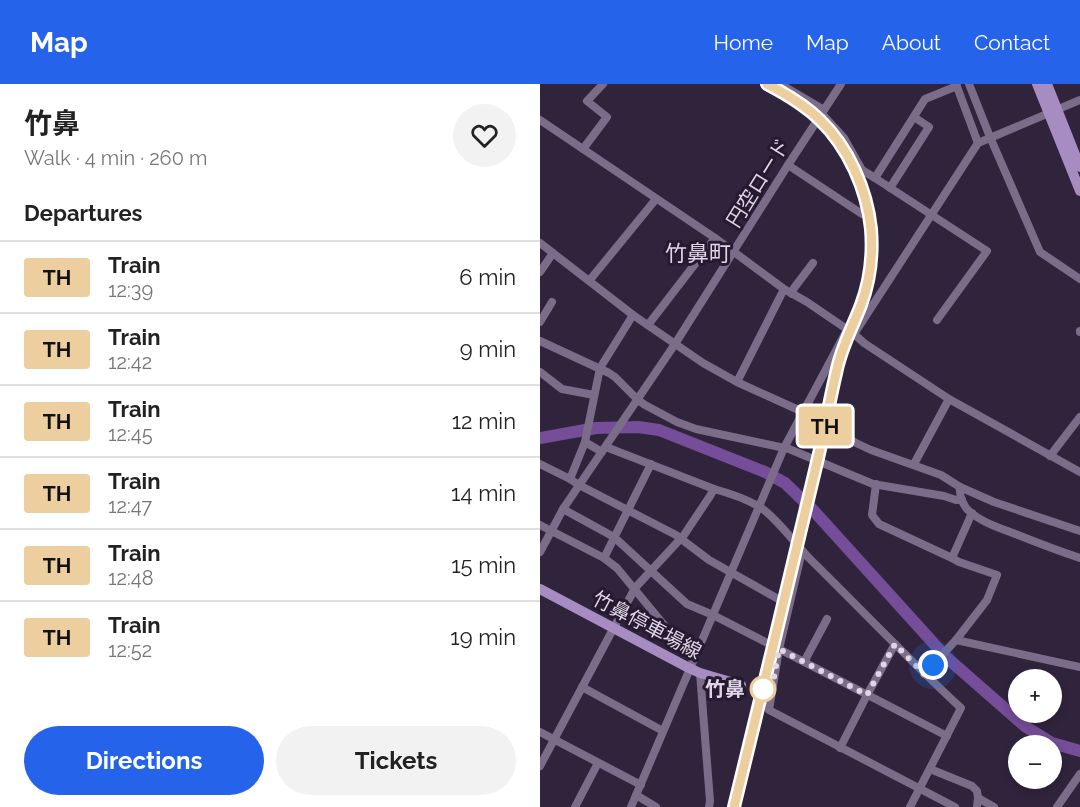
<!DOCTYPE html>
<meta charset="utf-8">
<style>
:root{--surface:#fff;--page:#f2f2f2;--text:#222;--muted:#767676;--line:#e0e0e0;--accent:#2563eb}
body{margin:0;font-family:Raleway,"Noto Sans JP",sans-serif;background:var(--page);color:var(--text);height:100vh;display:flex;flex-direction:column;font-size:22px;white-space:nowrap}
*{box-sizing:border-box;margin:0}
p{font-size:20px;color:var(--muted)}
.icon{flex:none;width:33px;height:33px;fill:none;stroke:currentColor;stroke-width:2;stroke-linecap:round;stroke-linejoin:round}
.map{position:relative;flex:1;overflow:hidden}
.drawer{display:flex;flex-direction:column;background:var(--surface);width:540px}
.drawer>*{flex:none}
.badge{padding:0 12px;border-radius:4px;font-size:21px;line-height:39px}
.controls{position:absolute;left:468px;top:585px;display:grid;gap:12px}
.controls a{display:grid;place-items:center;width:54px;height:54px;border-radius:50%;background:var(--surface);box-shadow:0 3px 9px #0003;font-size:30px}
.you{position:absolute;width:30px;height:30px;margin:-15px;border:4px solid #fff;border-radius:50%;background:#1a73e8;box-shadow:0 0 0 9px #1a73e833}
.map>.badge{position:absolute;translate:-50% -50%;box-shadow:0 0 0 3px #fff}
h2{padding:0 24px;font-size:22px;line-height:54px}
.round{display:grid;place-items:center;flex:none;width:63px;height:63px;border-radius:32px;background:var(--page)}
.summary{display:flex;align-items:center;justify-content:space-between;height:102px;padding:0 24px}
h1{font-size:28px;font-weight:700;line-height:45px}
.action{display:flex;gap:12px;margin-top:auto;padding:12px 24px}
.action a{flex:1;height:69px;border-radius:36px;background:var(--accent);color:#fff;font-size:24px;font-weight:700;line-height:69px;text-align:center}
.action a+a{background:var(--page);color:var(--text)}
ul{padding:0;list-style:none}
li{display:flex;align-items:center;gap:18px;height:72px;padding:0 24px;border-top:2px solid var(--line)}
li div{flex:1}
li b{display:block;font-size:22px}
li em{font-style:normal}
li .badge{min-width:66px;font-weight:700;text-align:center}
header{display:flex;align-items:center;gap:36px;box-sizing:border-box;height:84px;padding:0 30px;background:var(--accent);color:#fff}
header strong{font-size:28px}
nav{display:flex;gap:33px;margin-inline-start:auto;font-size:21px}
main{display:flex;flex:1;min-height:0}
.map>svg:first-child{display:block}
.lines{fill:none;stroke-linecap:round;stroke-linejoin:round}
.river{stroke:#754d98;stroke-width:12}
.minor{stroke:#7b6d89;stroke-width:8}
.major{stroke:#a68cc0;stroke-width:10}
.rail{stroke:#b8afc0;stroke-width:2;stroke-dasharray:8 8;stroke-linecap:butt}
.line-casing{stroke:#fff;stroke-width:14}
.line{stroke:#edcf9f;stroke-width:9}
.walk{stroke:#dfd7e7;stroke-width:6;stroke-dasharray:0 10.8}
.stop-dot{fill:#fff;stroke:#edcf9f;stroke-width:3}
.labels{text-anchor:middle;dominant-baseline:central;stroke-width:6;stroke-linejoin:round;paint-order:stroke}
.street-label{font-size:20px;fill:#dfd7e7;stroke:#261a31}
.stop-label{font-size:20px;font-weight:bold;fill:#dfd7e7;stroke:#261a31;text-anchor:end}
.quarter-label{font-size:22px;fill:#dfd7e7;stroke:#261a31}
</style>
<header>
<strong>Map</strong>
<nav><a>Home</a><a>Map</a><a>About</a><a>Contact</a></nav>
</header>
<main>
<section class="drawer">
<div class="summary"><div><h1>竹鼻</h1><p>Walk · 4 min · 260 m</p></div><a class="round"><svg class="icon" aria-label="heart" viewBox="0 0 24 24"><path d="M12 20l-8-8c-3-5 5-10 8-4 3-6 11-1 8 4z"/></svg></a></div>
<h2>Departures</h2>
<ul>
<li><span class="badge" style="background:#edcf9f;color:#111">TH</span><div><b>Train</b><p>12:39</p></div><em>6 min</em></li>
<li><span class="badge" style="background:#edcf9f;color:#111">TH</span><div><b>Train</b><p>12:42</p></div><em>9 min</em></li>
<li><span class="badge" style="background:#edcf9f;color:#111">TH</span><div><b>Train</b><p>12:45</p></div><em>12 min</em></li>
<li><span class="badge" style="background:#edcf9f;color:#111">TH</span><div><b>Train</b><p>12:47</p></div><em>14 min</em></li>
<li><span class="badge" style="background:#edcf9f;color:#111">TH</span><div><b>Train</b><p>12:48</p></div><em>15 min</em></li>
<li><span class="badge" style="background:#edcf9f;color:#111">TH</span><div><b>Train</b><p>12:52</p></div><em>19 min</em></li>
</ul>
<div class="action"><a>Directions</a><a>Tickets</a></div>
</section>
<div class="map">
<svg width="540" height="723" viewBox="0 0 540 723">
<rect width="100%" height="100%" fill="#30243c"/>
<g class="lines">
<path class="river" d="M0,354L56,344L98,343L119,346L225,388L245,399L273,426L406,573L486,643L512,659L540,667"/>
<g class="minor">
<path d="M240,0L284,26"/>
<path d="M416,0L438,59"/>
<path d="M429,0L450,53L500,168L540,195"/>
<path d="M282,30L304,54L322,86L335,94"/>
<path d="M0,36L175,154L244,205L267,218L314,250L324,259L409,315L540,388"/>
<path d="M43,65L67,33L47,17L63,0"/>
<path d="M248,81L322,130"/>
<path d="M350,104L389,43L374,33"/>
<path d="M0,159L93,231L163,279L197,298L263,328L316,359L331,366L401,391L420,403L454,418L540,447"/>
<path d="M0,188L13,169"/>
<path d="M49,197L116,115"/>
<path d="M252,210L254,204L273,179"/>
<path d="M93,231L60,284L45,358L30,395L39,401L136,451L169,476L249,521"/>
<path d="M397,236L447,167L335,94L385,15L417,2"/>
<path d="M0,238L12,218"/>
<path d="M108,241L175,154"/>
<path d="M540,247V248"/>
<path d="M314,250L438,59L540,16"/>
<path d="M0,257L69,289L75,293L98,316L105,321L137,338L156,345L249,365L333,400L404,412L416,416H422"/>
<path d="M0,288L22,305L54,311"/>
<path d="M197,298L244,205"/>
<path d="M45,358L62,368"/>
<path d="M66,363L174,405C189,409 206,415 220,423C237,434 256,461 271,476C321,525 369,576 421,624L370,723"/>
<path d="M510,372L540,333"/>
<path d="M0,380L30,395"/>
<path d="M374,380L409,315"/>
<path d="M336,400L332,431L339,440L412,474"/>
<path d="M420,403C419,412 423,422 430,428C443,439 462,445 478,451C498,459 519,467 540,474"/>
<path d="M23,425L74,453L147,520L173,531L239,565L407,652"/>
<path d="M0,441L64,474L77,484L153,576"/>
<path d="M262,467L239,565L229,626L415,723"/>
<path d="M0,468L23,425L135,260L248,81L301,0"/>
<path d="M64,474L111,380"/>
<path d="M416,556L540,583"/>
<path d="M264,578L287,535"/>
<path d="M160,589L170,717L169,723"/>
<path d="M384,590L416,556L447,516L457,491L419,478L412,474L432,429"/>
<path d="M42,603L123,647"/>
<path d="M0,648L101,701"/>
<path d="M300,664L327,611L355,560"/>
<path d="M0,682L95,504L144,451L170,412L174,405"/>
<path d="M390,685L432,702L437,707L438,714"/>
<path d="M96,711L116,723"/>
<path d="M35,723L58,679"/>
<path d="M91,723L244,364L307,246"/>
<path d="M437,723L438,714L454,723"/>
<path d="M517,723L540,690"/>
</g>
<g class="major">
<path d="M497,0L540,107"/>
<path d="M507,0L540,83"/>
<path d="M0,505L149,584L160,589L201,601"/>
</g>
<path class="rail" d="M194,723C223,607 251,490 278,374C285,344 290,314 297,285C302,262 313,242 321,221C330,197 333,170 331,145C327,105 308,64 280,36C265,21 246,10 227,0"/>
</g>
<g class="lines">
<g class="line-casing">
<path id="line" d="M194,723C222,607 251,490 278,374C285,344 290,314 297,285C302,262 313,242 321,221C330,197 333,170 331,145C327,105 308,63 280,36C265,21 246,10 227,0"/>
</g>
<use href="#line" class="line"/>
<path class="walk" d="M223,605H232L239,565L327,611L355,560L384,590L393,581"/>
</g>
<circle class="stop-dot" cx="223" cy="605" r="12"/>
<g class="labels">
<g class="street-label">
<text transform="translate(218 99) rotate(-58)">円空ロード</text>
<text transform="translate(107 541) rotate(28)">竹鼻停車場線</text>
</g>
<g class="stop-label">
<text x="205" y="605">竹鼻</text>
</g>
<g class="quarter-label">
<text x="158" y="169">竹鼻町</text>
</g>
</g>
</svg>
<div class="controls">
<a>+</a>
<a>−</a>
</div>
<div class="you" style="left:393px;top:581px"></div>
<b class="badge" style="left:285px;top:342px;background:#edcf9f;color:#111">TH</b>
</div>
</main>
